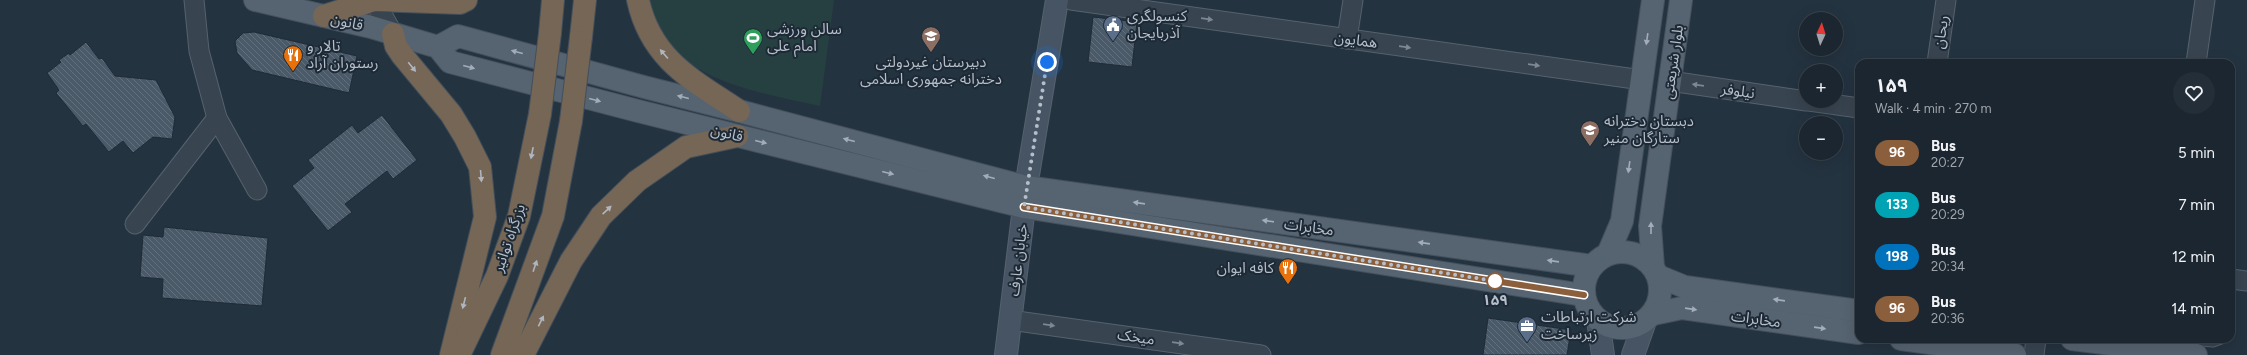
<!DOCTYPE html>
<meta charset="utf-8">
<style>
:root{--surface:#1b2630;--page:#242e38;--text:#f1f3f6;--muted:#a0a5ab;--line:#39434c}
body{margin:0;font-family:Figtree,"Noto Sans Arabic",sans-serif;background:var(--page);color:var(--text);height:100vh;display:flex;flex-direction:column;font-size:15px;white-space:nowrap}
*{box-sizing:border-box;margin:0}
p{font-size:13px;color:var(--muted)}
.icon{flex:none;width:22px;height:22px;fill:none;stroke:currentColor;stroke-width:2;stroke-linecap:round;stroke-linejoin:round}
.map{position:relative;flex:1;overflow:hidden}
.sheet{position:absolute;left:1855px;top:59px;width:380px;height:284px;display:flex;flex-direction:column;background:var(--surface);border-radius:12px;box-shadow:0 4px 16px #0002,0 0 0 1px var(--line)}
.sheet>*{flex:none}
.badge{padding:0 8px;border-radius:13px;font-size:14px;line-height:26px}
.needle{width:26px;rotate:4deg}
.fabs{position:absolute;left:1799px;top:12px;display:grid;gap:8px}
.fabs a{display:grid;place-items:center;width:44px;height:44px;border-radius:50%;background:var(--surface);box-shadow:0 4px 16px #0002,0 0 0 1px var(--line);font-size:20px}
.you{position:absolute;width:20px;height:20px;margin:-10px;border:3px solid #fff;border-radius:50%;background:#1a73e8;box-shadow:0 0 0 6px #1a73e833}
.map>.badge{position:absolute;translate:-50% -50%;box-shadow:0 0 0 2px #fff}
.round{display:grid;place-items:center;flex:none;width:42px;height:42px;border-radius:21px;background:var(--page)}
.head{display:flex;align-items:center;justify-content:space-between;height:68px;padding:0 20px}
h1{font-size:19px;font-weight:700;line-height:30px}
ul{padding:0;list-style:none}
li{display:flex;align-items:center;gap:12px;height:52px;padding:0 20px}
li div{flex:1}
li b{display:block;font-size:15px}
li em{font-style:normal}
li .badge{min-width:44px;font-weight:700;text-align:center}
.map>svg:first-child{display:block}
.pitch{fill:#264041}
.building{fill:url(#building-back-hatch);stroke:#1f2b37}
.lines{fill:none;stroke-linecap:round;stroke-linejoin:round}
.lane-casing{stroke:#56626e;stroke-width:11}
.street-casing{stroke:#56626e;stroke-width:21}
.secondary-casing{stroke:#56626e;stroke-width:24}
.primary-casing{stroke:#45505c;stroke-width:24}
.highway-casing{stroke:#434f5b;stroke-width:24}
.lane{stroke:#384450;stroke-width:9}
.street{stroke:#384450;stroke-width:19}
.secondary{stroke:#465463;stroke-width:22}
.primary{stroke:#566370;stroke-width:22}
.highway{stroke:#766655;stroke-width:22}
.highway-bridge-casing{stroke:#434f5b;stroke-width:24;stroke-linecap:butt}
.highway-bridge{stroke:#766655;stroke-width:22}
.oneway{fill:#7d8894}
.oneway2{fill:#a2adb9}
.oneway3{fill:#afb6bf}
.line-casing{stroke:#fff;stroke-width:9}
.line{stroke:#8b5e3c;stroke-width:6}
.walk{stroke:#b5bfcb;stroke-width:4;stroke-dasharray:0 7.2}
.stop-dot{fill:#fff;stroke:#8b5e3c;stroke-width:2}
.labels{text-anchor:middle;dominant-baseline:central;stroke-width:4;stroke-linejoin:round;paint-order:stroke}
.poi-label{font-size:15px;fill:#b5bfcb;stroke:#1d2935;text-anchor:start}
.street-label{font-size:15px;fill:#b5bfcb;stroke:#1d2935}
.stop-label{font-size:15px;font-weight:bold;fill:#b5bfcb;stroke:#1d2935}
</style>
<div class="map">
<svg width="2247" height="355" viewBox="0 0 2247 355">
<defs>
<pattern id="building-back-hatch" width="6" height="6" patternUnits="userSpaceOnUse"><rect width="6" height="6" fill="#4a5a69"/><path d="M-1 5l2 2M0 0l6 6M5-1l2 2" fill="none" stroke="#62707d"/></pattern>
</defs>
<rect width="100%" height="100%" fill="#243340"/>
<path class="pitch" d="M649,0H834L820,106C755,91 663,80 649,0Z"/>
<g class="building">
<path d="M1093,17L1137,22L1132,67L1088,62Z"/>
<path d="M254,32L357,56L349,93L252,70L237,53L235,41L243,33Z"/>
<path d="M86,42L99,59L102,58L115,76L156,80L175,117L172,139L153,137L133,153L123,141L109,152L86,124L83,126L56,93L59,90L47,73L61,62L59,60L69,53L70,55Z"/>
<path d="M382,115L417,160L393,179L387,171L345,204L352,212L328,231L292,186L314,168L308,160L352,125L358,133Z"/>
<path d="M164,227L268,238L262,306L162,298L163,279L140,277L143,235L163,237Z"/>
<path d="M1488,318L1571,330L1567,355H1483Z"/>
</g>
<g class="lines">
<g class="lane-casing">
<path id="lane" d="M2177,339L2213,342L2221,339"/>
</g>
<g class="street-casing">
<g id="street">
<path d="M194,0L199,51L217,118"/>
<path d="M374,0L393,34"/>
<path d="M1071,0L1642,80"/>
<path d="M1347,39L1353,0"/>
<path d="M1937,63L1946,0"/>
<path d="M2196,63L2205,0"/>
<path d="M1670,81L1806,101"/>
<path d="M1809,101L1859,108"/>
<path d="M135,224L217,118L257,190"/>
<path d="M2231,279L2247,281"/>
<path d="M1010,320L1261,355"/>
<path d="M2034,355L2036,339"/>
</g>
</g>
<g class="secondary-casing">
<g id="secondary">
<path d="M1026,187L1057,0"/>
<path d="M1598,320L1603,355"/>
<path d="M1006,355L1024,207"/>
<path d="M1633,355L1645,321"/>
</g>
</g>
<g class="primary-casing">
<g id="primary">
<path d="M255,0L371,27L438,47L450,62L638,111L1024,207L1583,295"/>
<path d="M438,47L458,36L644,87L739,111L1026,187L1592,266"/>
<circle cx="1622" cy="290" r="38"/>
<path d="M1608,254L1622,221L1653,0"/>
<path d="M1653,267L1650,226L1681,0"/>
<path d="M1658,276L1685,287L1859,311"/>
<path d="M1653,314L1682,308L1859,333"/>
<path d="M1901,339L2015,355"/>
<path d="M2072,339L2196,355"/>
</g>
</g>
<g class="highway-casing">
<g id="highway">
<path d="M638,0C651,60 693,80 739,111"/>
<path d="M324,16L374,0L460,3L466,0"/>
<path d="M550,33L553,0"/>
<path d="M393,34L396,46L402,55L451,114L465,137L480,167L485,217L451,355"/>
<path d="M581,37L585,0"/>
<path d="M461,351L497,276L519,216L540,114"/>
<path d="M502,355L553,216L571,121"/>
<path d="M523,355L571,261L601,216L637,181L686,147L737,136"/>
</g>
</g>
<use href="#lane" class="lane"/>
<use href="#street" class="street"/>
<use href="#secondary" class="secondary"/>
<use href="#primary" class="primary"/>
<use href="#highway" class="highway"/>
<g class="highway-bridge-casing">
<g id="highway-bridge">
<path d="M540,114L550,33"/>
<path d="M571,121L581,37"/>
</g>
</g>
<use href="#highway-bridge" class="highway-bridge"/>
</g>
<defs><path id="oneway-solid" d="M-6-.8H1V-3.2L6.5 0L1 3.2V.8H-6Z"/></defs>
<g class="oneway">
<use href="#oneway-solid" transform="translate(1207 19) rotate(8)"/>
<use href="#oneway-solid" transform="translate(1405 47) rotate(8)"/>
<use href="#oneway-solid" transform="translate(1534 65) rotate(8)"/>
<use href="#oneway-solid" transform="translate(1698 85) rotate(-172)"/>
<use href="#oneway-solid" transform="translate(1049 325) rotate(8)"/>
<use href="#oneway-solid" transform="translate(1178 343) rotate(8)"/>
</g>
<g class="oneway2">
<use href="#oneway-solid" transform="translate(1647 39) rotate(98)"/>
<use href="#oneway-solid" transform="translate(517 52) rotate(-165)"/>
<use href="#oneway-solid" transform="translate(469 67) rotate(15)"/>
<use href="#oneway-solid" transform="translate(683 97) rotate(-166)"/>
<use href="#oneway-solid" transform="translate(595 100) rotate(15)"/>
<use href="#oneway-solid" transform="translate(849 140) rotate(-165)"/>
<use href="#oneway-solid" transform="translate(761 142) rotate(14)"/>
<use href="#oneway-solid" transform="translate(1629 167) rotate(98)"/>
<use href="#oneway-solid" transform="translate(888 173) rotate(14)"/>
<use href="#oneway-solid" transform="translate(989 177) rotate(-165)"/>
<use href="#oneway-solid" transform="translate(1139 203) rotate(-172)"/>
<use href="#oneway-solid" transform="translate(1268 221) rotate(-172)"/>
<use href="#oneway-solid" transform="translate(1651 228) rotate(-90)"/>
<use href="#oneway-solid" transform="translate(1424 243) rotate(-172)"/>
<use href="#oneway-solid" transform="translate(1553 261) rotate(-172)"/>
<use href="#oneway-solid" transform="translate(1779 300) rotate(-172)"/>
<use href="#oneway-solid" transform="translate(1691 309) rotate(8)"/>
<use href="#oneway-solid" transform="translate(1820 328) rotate(8)"/>
</g>
<g class="oneway3">
<use href="#oneway-solid" transform="translate(664 54) rotate(-131)"/>
<use href="#oneway-solid" transform="translate(412 67) rotate(51)"/>
<use href="#oneway-solid" transform="translate(532 153) rotate(101)"/>
<use href="#oneway-solid" transform="translate(481 176) rotate(85)"/>
<use href="#oneway-solid" transform="translate(607 210) rotate(-43)"/>
<use href="#oneway-solid" transform="translate(535 266) rotate(-71)"/>
<use href="#oneway-solid" transform="translate(464 303) rotate(104)"/>
<use href="#oneway-solid" transform="translate(541 321) rotate(-64)"/>
</g>
<g class="lines">
<g class="line-casing">
<path id="line" d="M1024,207L1584,295"/>
</g>
<use href="#line" class="line"/>
<path class="walk" d="M1047,62L1024,207L1495,281"/>
</g>
<defs>
<g id="civic-pin" transform="scale(1)"><path d="M0 17L-7.5 6A9.5 9.5 0 1 1 7.5 6Z" fill="#5c6f8a" stroke="#1d2935"/><path d="M-.6-6.5H3V-4.5H.6V-3L4-1V1h2V6H-6V1h2V-1L-.6-3ZM-1.2 2.5V6h2.4V2.5Z" fill="#fff"/></g>
<g id="school-pin" transform="scale(1)"><path d="M0 17L-7.5 6A9.5 9.5 0 1 1 7.5 6Z" fill="#8d6e63" stroke="#1d2935"/><path d="M0-5L7-2L0 1L-7-2ZM-4 1L0 2.5L4 1V4Q0 6-4 4Z" fill="#fff"/></g>
<g id="stadium-pin" transform="scale(1)"><path d="M0 17L-7.5 6A9.5 9.5 0 1 1 7.5 6Z" fill="#2e9e5b" stroke="#1d2935"/><path d="M0-5a6.5 5 0 1 0 0 10a6.5 5 0 1 0 0-10ZM-3.5-1.8h7v3.6h-7Z" fill="#fff"/></g>
<g id="restaurant-pin" transform="scale(1)"><path d="M0 17L-7.5 6A9.5 9.5 0 1 1 7.5 6Z" fill="#e8710a" stroke="#1d2935"/><path d="M-5-6h1v4h1v-4h1v4h1v-4h1v5L-1.5 .5V6h-2V.5L-5-1ZM5-6V6H3V1.5H1.5Q1.5-4 5-6Z" fill="#fff"/></g>
<g id="office-pin" transform="scale(1)"><path d="M0 17L-7.5 6A9.5 9.5 0 1 1 7.5 6Z" fill="#5c6f8a" stroke="#1d2935"/><path d="M-6-3h4V-5.5h4V-3h4V5H-6ZM-1-4.5V-3h2v-1.5ZM-6 0V1H6V0Z" fill="#fff"/></g>
</defs>
<g fill-rule="evenodd">
<use href="#civic-pin" x="1113" y="25"/>
<use href="#school-pin" x="931" y="36"/>
<use href="#stadium-pin" x="753" y="38"/>
<use href="#restaurant-pin" x="293" y="55"/>
<use href="#school-pin" x="1590" y="130"/>
<use href="#restaurant-pin" x="1288" y="268"/>
<use href="#office-pin" x="1527" y="326"/>
</g>
<circle class="stop-dot" cx="1495" cy="281" r="8"/>
<g class="labels">
<g class="poi-label">
<text x="1127" y="16">کنسولگری<tspan x="1127" dy="17">آذربایجان</tspan></text>
<text x="767" y="29">سالن ورزشی<tspan x="767" dy="17">امام علی</tspan></text>
<text x="307" y="46">تالار و<tspan x="307" dy="17">رستوران آراد</tspan></text>
<text x="931" y="62" text-anchor="middle">دبیرستان غیردولتی<tspan x="931" dy="17">دخترانه جمهوری اسلامی</tspan></text>
<text x="1604" y="121">دبستان دخترانه<tspan x="1604" dy="17">ستارگان منیر</tspan></text>
<text x="1274" y="268" text-anchor="end">کافه ایوان</text>
<text x="1541" y="317">شرکت ارتباطات<tspan x="1541" dy="17">زیرساخت</tspan></text>
</g>
<g class="street-label">
<text transform="translate(347 22) rotate(13)">قانون</text>
<text transform="translate(1941 32) rotate(-82)">ریحان</text>
<text transform="translate(1356 40) rotate(8)">همایون</text>
<text transform="translate(1673 62) rotate(-82)">بلوار شریعتى</text>
<text transform="translate(1738 91) rotate(8)">نیلوفر</text>
<text transform="translate(727 133) rotate(14)">قانون</text>
<text transform="translate(1309 227) rotate(8)">مخابرات</text>
<text transform="translate(509 238) rotate(-71)">بزرگراه توانیر</text>
<text transform="translate(1018 260) rotate(-83)">خیابان عارف</text>
<text transform="translate(1756 319) rotate(8)">مخابرات</text>
<text transform="translate(1136 337) rotate(8)">میخک</text>
</g>
<g class="stop-label">
<text x="1495" y="300">۱۵۹</text>
</g>
</g>
</svg>
<div class="fabs">
<a><svg class="needle" viewBox="-14 -14 28 28"><path d="M0-13l5 13h-10z" fill="#e53935"/><path d="M0 13l5-13h-10z" fill="#a0a5ab"/></svg></a>
<a>+</a>
<a>−</a>
</div>
<div class="you" style="left:1047px;top:62px"></div>
<section class="sheet">
<div class="head"><div><h1>۱۵۹</h1><p>Walk · 4 min · 270 m</p></div><a class="round"><svg class="icon" aria-label="heart" viewBox="0 0 24 24"><path d="M12 20l-8-8c-3-5 5-10 8-4 3-6 11-1 8 4z"/></svg></a></div>
<ul>
<li><span class="badge" style="background:#8b5e3c;color:#fff">96</span><div><b>Bus</b><p>20:27</p></div><em>5 min</em></li>
<li><span class="badge" style="background:#00a3b4;color:#fff">133</span><div><b>Bus</b><p>20:29</p></div><em>7 min</em></li>
<li><span class="badge" style="background:#0072bc;color:#fff">198</span><div><b>Bus</b><p>20:34</p></div><em>12 min</em></li>
<li><span class="badge" style="background:#8b5e3c;color:#fff">96</span><div><b>Bus</b><p>20:36</p></div><em>14 min</em></li>
</ul>
</section>
</div>
